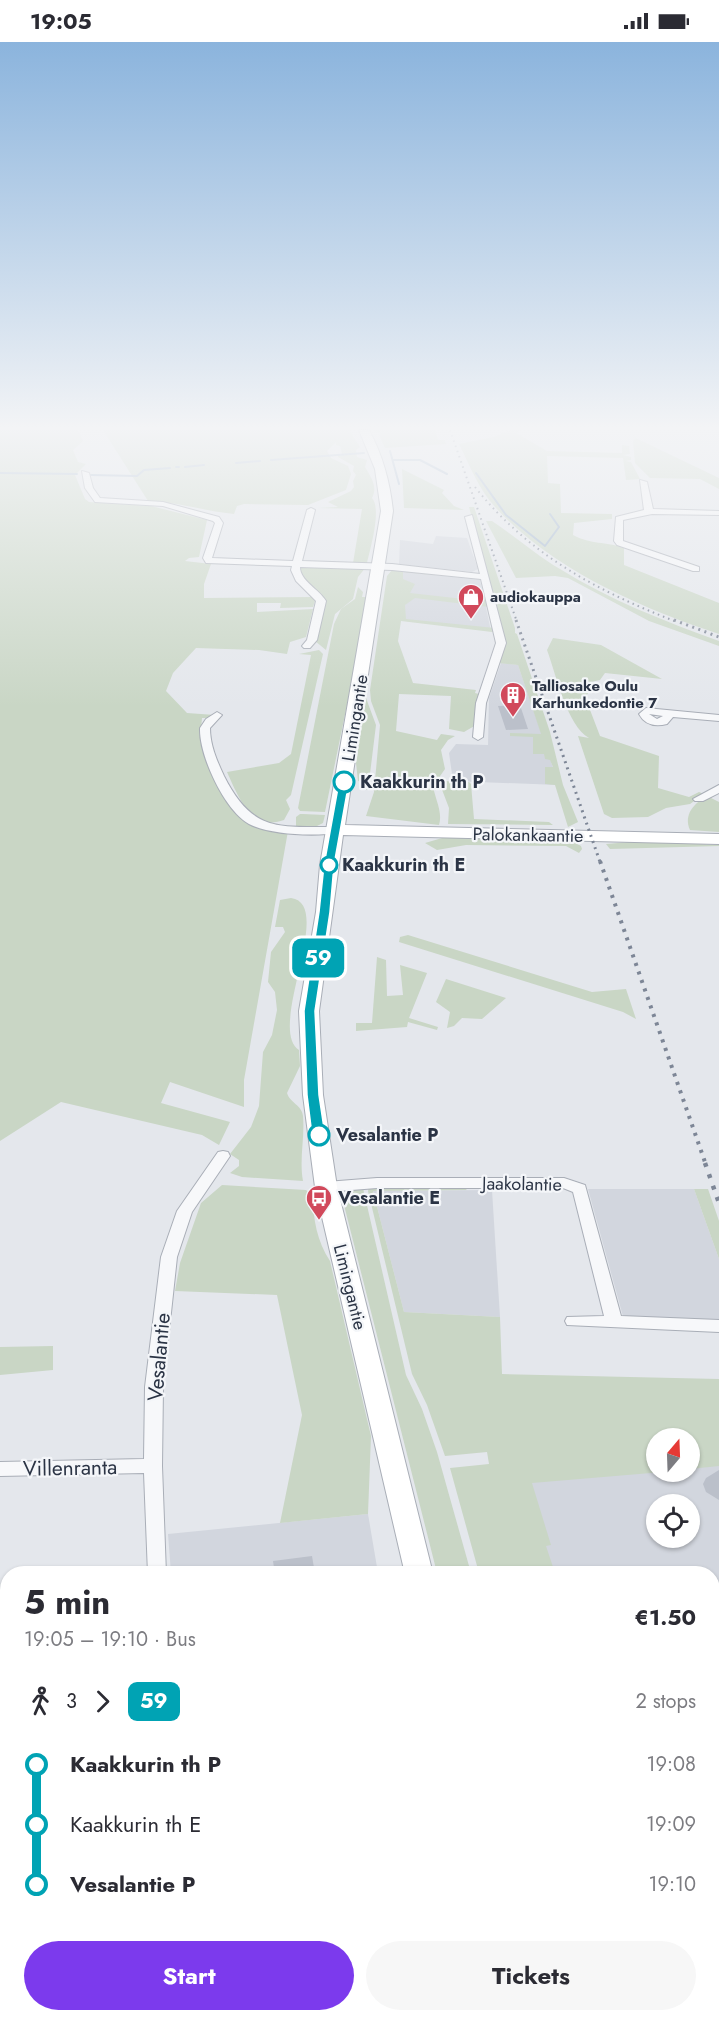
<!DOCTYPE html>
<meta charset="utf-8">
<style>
:root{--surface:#fff;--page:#f7f7f7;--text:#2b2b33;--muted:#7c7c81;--accent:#7c3aed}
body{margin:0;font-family:Jost,sans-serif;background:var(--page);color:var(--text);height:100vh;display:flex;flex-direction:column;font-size:22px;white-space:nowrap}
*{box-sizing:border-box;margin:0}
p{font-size:20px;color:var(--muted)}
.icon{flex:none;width:33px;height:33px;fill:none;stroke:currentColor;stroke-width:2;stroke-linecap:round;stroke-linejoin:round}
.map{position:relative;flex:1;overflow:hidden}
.sheet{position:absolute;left:0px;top:1524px;width:720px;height:456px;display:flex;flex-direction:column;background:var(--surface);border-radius:24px 24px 0 0;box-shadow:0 2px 4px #0004}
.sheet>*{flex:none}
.badge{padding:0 12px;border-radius:9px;font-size:21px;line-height:39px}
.needle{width:39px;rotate:19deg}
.fabs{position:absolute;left:646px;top:1386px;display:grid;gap:12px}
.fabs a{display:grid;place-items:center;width:54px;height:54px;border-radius:50%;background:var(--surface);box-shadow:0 2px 4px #0004;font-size:30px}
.map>.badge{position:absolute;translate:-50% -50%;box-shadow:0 0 0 3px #fff}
.legs{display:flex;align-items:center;gap:9px;height:66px;padding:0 24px;font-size:20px}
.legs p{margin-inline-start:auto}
.overview{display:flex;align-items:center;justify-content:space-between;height:102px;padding:0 24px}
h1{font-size:33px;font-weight:700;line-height:45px}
.button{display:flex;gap:12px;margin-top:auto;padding:12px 24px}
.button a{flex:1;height:69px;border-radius:36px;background:var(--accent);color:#fff;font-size:24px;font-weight:700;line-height:69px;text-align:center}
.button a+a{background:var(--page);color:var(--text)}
ul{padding:0 24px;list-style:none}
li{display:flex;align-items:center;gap:21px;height:60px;font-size:22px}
li i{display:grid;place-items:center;width:9px;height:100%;margin:0 8px;background:currentColor}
li i::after{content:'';width:15px;height:15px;margin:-8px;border:4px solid;border-radius:50%;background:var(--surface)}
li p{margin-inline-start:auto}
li:first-child i{background:linear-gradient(#0000 50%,currentColor 0)}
li:last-child i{background:linear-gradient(currentColor 50%,#0000 0)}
.status{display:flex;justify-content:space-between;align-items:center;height:42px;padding:0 30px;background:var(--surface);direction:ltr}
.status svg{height:16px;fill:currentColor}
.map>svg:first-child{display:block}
.built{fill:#d2d6de;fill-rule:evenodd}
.green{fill:#c9d6c5}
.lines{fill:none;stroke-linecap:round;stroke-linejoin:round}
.stream{stroke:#9fb4cc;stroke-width:2}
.building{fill:#bbc0ca}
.minor-casing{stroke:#a9aeb7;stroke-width:2}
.secondary-casing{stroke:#a9aeb7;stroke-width:2}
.minor{fill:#f7f8fa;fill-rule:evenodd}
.secondary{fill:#fff;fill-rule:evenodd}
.rail-far3{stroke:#7d8696;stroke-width:2;stroke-dasharray:1.5 4;stroke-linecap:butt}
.rail-far2{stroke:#7d8696;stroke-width:3;stroke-dasharray:2 4.5;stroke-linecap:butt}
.rail-far1{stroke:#7d8696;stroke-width:4;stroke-dasharray:3 6;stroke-linecap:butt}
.rail{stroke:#7d8696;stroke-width:4.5;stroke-dasharray:4 8;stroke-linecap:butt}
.line-1{fill:#00a3b4;stroke:#fff;stroke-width:1.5}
.stop-1-dot{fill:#fff;stroke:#00a3b4;stroke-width:3}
.labels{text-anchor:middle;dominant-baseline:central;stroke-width:4.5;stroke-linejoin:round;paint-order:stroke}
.far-poi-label{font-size:15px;font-weight:bold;fill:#2b3445;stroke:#f4f6f9;text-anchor:start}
.street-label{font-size:18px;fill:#2b3445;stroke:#f4f6f9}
.stop-label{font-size:18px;font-weight:bold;fill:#2b3445;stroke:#f4f6f9;text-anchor:start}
.poi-label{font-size:18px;font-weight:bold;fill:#2b3445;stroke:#f4f6f9;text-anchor:start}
.near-street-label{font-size:21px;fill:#2b3445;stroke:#f4f6f9}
</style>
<div class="status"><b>19:05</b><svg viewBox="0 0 49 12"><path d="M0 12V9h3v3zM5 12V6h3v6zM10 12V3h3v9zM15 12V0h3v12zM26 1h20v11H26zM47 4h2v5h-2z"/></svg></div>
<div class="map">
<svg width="719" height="1980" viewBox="0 0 719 1980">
<rect width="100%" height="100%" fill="#e4e7ec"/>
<g class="built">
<path d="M436,494L467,496L478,527L472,530L399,522L400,498L433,502Z"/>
<path d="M398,529L480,538L491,589L402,578Z"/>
<path d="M501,621L518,623L559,743L453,739L449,711L456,702L488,703L489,656Z"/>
<path d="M588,1147H694L719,1217V1280L624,1278Z"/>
<path d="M492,1148L500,1275L404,1270L373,1149Z"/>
<path d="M719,1414V1951L713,1952L712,1532L518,1531L492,1433L690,1430V1416ZM657,1462H690V1496H657Z"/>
<path d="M368,1472L378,1531H171L168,1492Z"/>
<path d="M7,1718L8,1972L135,1973L137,1980H0V1719Z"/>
</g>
<g class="green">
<path d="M0,388H78L83,399L73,408L78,420L86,422L75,433L85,457L89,460L151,464L207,478L199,515L189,516L185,519L211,522L204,542V556L313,555L315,559L313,565L280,566L281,561H257V570L313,567L306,595L290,600L287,612L259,608L196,606L173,631L166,649L187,671L215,673L211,676H202L201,687L234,768L288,789L244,1038V1065L170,1040L161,1061L230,1080L219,1103L202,1093L61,1060L0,1099Z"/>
<path d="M103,388H349L360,405L356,408L357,415L367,418L365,425C371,435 378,445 372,456C382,467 370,507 367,521H353L362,467L318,466L338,465L328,460L351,449L354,445L353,439L356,433L353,429L354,424L338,415V413L342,412L340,404L336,403V400L327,409L331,416L348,424L351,432L346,448L308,463L244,462L237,464L234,472C204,469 178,460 148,459Z"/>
<path d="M373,388H435L438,398H445L446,402L385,406L379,393L381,392Z"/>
<path d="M510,388H523L516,391L547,409L622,411V403L629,404L630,412L623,413L631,415V418L625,419L631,420L640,437L626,438L623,416L547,414L548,441L560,442L561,471L612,472V477L574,481L573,493C592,503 605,499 624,506V523L719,561V592C641,566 553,528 496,466C479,448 470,424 459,402L494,395Z"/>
<path d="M619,388L719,436V447L700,437L650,436L635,421L633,399L636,396Z"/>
<path d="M402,427L444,448L442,451L454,464L464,468L404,466Z"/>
<path d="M469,465H474L515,586V591L517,592L550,690L563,743L578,780L568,785L555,743L545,742V725H553L550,718L545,717L544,712H533V695L510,694V691L541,692L518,623L498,621L503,591Z"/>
<path d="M486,479H492C515,494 536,513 560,527C610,558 664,579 719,599V604L649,579L568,536L555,534L516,536Z"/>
<path d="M299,524L366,525L358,535L353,557L335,572L326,608L315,599L323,559L301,536Z"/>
<path d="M392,528L441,534L403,530V537L415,542L410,551L482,559L481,550L486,551L489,565L415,556L405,563L406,577L495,586V590H492L401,579L398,599L413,641L476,648L475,651L479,652L476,683L464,690L449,687L451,654L399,652L396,689L437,698L441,692L455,694L448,698L441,708L445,727L433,744C435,757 443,770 439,783L366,774L374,750L380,683L371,659L370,648L387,534Z"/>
<path d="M358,545L363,550L362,555H365L367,565L325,770L300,769L298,766L334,582L341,567L355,557Z"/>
<path d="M553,596L601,603L662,637L605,631L600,638L586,641L584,645L589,650L582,659L587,660L600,694L659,714L658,746L689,755L699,750L704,752L690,762L666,766L648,775L612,776L604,772L578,694L589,696C567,684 556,632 547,608Z"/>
<path d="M319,608L323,612L291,753L286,758L290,767L284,778C251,790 238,754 227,730L279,721L291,712L311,613L299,612Z"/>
<path d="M366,656L376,683L368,748L360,747L362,740L358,739L356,721Z"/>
<path d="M444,739L469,740L471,742L474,777L549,780L553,783L448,782L449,766L441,745Z"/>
<path d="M707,754L719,760V790L690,788C683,773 694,761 707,754Z"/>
<path d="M300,772H303L325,773L323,781L315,785H296V775Z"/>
<path d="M449,794L570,798L581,804L582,807L579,811L566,804L466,803L437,808L425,801Z"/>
<path d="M641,799L719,803V804L610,807L606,802Z"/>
<path d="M291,856C336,862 266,987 299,1008L300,1024L287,1051C290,1061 302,1063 303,1074C305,1096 299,1117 303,1139L242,1135L230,1131L239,1124V1118L230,1112L251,1085L259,1064L263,1010L272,993L277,968L275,950L268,940L271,910L285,890L283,885H275L280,858Z"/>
<path d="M408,893L592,950L626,947L636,977L623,970L399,900L400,895Z"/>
<path d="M377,915L386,918L387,954L403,953L400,923L427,931L409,976L438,985L437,988L408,980L407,985L356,989V981H372Z"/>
<path d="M446,937L506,956L482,977L462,976L454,984L447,986L450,970L436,960Z"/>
<path d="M222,1143L306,1148L313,1154C313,1177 317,1199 330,1219L371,1394L368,1472L280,1481L302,1373L277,1253L175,1249L180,1221L201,1161Z"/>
<path d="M462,1144L467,1148L373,1149L404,1270L500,1275L502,1332L719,1337V1424L690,1427V1396H657V1430H663L532,1441L551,1503L546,1504L555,1531H479L450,1426L489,1422L487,1410L445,1414L427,1363L412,1332L368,1149L369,1145Z"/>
<path d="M363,1146L406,1333L422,1367L437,1410L471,1531H437L343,1159L346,1148Z"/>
<path d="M694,1147H708L719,1179V1217Z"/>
<path d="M53,1304V1328L0,1333V1305Z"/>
</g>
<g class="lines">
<g class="stream">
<path d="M390,409L399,442"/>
<path d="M271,418L364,411"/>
<path d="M393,418H420L447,432"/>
<path d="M236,421L260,419"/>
<path d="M176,425H179"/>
<path d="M185,425L204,423"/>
<path d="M0,431L77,432"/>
<path d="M476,431L506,473L545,504L559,485L550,472"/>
<path d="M91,433L137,434L144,428L170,426"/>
</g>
</g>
<g class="building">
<path d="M520,663L528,687L506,688L498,664Z"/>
<path d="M719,1428V1458L706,1450L703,1442L706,1436Z"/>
<path d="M312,1514L315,1532H275L273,1519Z"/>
</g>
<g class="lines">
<g class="minor-casing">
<g id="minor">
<path d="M82,429L89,431L93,446L100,456L163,460L219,475L223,481L212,516L293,519L307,468L311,466L315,468L302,519L392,522L480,532L465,475L472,473L506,601L486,661L483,695L478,698L473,695L476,661L496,601L481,537L392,528L300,525C300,539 319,547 326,559L317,598L310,606H304L302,604L307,598L316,559L296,539L291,528L292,524L206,521L203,516L215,481L213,479L163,464L95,460L85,446Z"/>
<path d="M640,438L647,440L653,467L719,469V473L652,472L623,478V499L699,525V529H693L617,503L614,499L616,475L644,468Z"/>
<path d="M646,666L719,673V679L673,675L667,682C655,685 645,683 639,672ZM649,672L663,674L657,677Z"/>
<path d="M217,670L222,673L210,686C210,703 217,719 224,734C253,792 280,784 336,785L340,786V790C318,795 269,793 249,782C224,768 199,713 200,686L206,677Z"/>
<path d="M719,743V751L703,759H695L693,757Z"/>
<path d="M223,1109L228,1110L230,1114L192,1170L177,1215L163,1345L162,1424L166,1532H148L144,1431L0,1434V1420L144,1417L145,1345L161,1215L177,1169L218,1110Z"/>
<path d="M377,1136H564L585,1143L621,1274L719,1278V1290L567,1283L565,1279L567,1275L604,1274L573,1150L563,1146H377L326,1150L321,1149L318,1145L321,1141L326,1140Z"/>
<path d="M715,1543L719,1544V1575L712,1577V1544Z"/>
<path d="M712,1586L719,1589V1629L712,1627Z"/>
<path d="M8,1692V1712L0,1713V1693Z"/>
<path d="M305,1972H328L331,1980H307Z"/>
</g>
</g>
<g class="secondary-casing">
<g id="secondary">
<path d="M359,388H369C383,414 390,440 393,469L345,783L719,792V802L343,793L319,969L323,1053L337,1145L433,1532H405L315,1145L303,1053L299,969L316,870L320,823L381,469L375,427Z"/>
<path d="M507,1972H541L542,1980H508Z"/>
</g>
</g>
<use href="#minor" class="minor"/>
<use href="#secondary" class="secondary"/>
<g class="rail-far3">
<path d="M450,388L517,580"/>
<path d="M475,445C529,513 597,549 677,580"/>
</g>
<g class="rail-far2">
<path d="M516,578L600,820"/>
<path d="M674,578L719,595"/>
</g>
<path class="rail-far1" d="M600,819L706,1123"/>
<path class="rail" d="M705,1121L719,1161"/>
</g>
<linearGradient id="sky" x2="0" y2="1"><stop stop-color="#8bb4dd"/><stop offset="0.58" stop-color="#f3f4f6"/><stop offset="1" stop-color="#f3f4f6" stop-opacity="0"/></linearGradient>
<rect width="719" height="665" fill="url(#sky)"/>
<path class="line-1" d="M344,737L349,740L334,823L330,870L315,969L319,1053L325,1093L319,1097L312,1093L307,1053L304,969L319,870L324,823L339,740Z"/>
<defs>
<g id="shop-pin" transform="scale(1.35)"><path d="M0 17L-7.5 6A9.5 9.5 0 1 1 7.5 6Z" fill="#d1495b" stroke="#f4f6f9"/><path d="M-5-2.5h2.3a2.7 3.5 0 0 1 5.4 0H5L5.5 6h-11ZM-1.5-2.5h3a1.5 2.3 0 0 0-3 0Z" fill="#fff"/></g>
<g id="building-pin" transform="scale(1.35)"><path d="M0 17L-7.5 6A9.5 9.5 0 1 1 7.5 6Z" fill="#d1495b" stroke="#f4f6f9"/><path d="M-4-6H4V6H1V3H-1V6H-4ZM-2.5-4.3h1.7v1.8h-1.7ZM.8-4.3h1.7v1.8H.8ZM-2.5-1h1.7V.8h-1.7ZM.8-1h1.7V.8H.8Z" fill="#fff"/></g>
<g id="bus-pin" transform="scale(1.35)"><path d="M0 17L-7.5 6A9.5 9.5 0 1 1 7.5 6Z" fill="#d1495b" stroke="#f4f6f9"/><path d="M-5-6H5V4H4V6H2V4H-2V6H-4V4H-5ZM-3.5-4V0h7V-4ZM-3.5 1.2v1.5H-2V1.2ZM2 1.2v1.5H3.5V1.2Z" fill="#fff"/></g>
</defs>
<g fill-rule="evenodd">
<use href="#shop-pin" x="471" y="555"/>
<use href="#building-pin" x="513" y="653"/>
<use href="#bus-pin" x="319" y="1156"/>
</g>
<g class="stop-1-dot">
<circle cx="344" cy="740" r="10"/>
<circle cx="329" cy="823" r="8"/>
<circle cx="319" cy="1093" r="10"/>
</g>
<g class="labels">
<g class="far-poi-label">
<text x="490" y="555">audiokauppa</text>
<text x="532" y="644">Talliosake Oulu<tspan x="532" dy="17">Karhunkedontie 7</tspan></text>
</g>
<g class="street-label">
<text transform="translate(355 676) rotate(-81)">Limingantie</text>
<text transform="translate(528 793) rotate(1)">Palokankaantie</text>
<text transform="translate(522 1142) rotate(1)">Jaakolantie</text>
<text transform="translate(350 1245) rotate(76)">Limingantie</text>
</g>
<g class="stop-label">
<text x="360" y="740">Kaakkurin th P</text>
<text x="342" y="823">Kaakkurin th E</text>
<text x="336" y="1093">Vesalantie P</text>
</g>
<g class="poi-label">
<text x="338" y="1156">Vesalantie E</text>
</g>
<g class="near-street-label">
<text transform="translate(159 1315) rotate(-85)">Vesalantie</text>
<text transform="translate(70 1426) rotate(-1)">Villenranta</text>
</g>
</g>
</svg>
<div class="fabs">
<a><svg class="needle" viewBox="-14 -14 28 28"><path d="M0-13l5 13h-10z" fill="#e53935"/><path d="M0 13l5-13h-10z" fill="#7c7c81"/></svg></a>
<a><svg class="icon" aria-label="locate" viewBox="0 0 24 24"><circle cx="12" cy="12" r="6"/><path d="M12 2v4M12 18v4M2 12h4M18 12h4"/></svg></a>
</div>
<b class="badge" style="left:318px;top:916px;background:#00a3b4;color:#fff">59</b>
<section class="sheet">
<div class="overview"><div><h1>5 min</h1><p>19:05 – 19:10 · Bus</p></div><b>€1.50</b></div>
<div class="legs"><svg class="icon" aria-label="walk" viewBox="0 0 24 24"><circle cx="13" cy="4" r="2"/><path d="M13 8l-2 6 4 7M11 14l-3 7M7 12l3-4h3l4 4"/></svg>3<svg class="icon" aria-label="forward" viewBox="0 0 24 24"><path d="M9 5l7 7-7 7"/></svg><b class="badge" style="background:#00a3b4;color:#fff">59</b><p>2 stops</p></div>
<ul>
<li><i style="color:#00a3b4"></i><b>Kaakkurin th P</b><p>19:08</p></li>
<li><i style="color:#00a3b4"></i><span>Kaakkurin th E</span><p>19:09</p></li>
<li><i style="color:#00a3b4"></i><b>Vesalantie P</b><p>19:10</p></li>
</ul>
<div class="button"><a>Start</a><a>Tickets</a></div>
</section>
</div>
